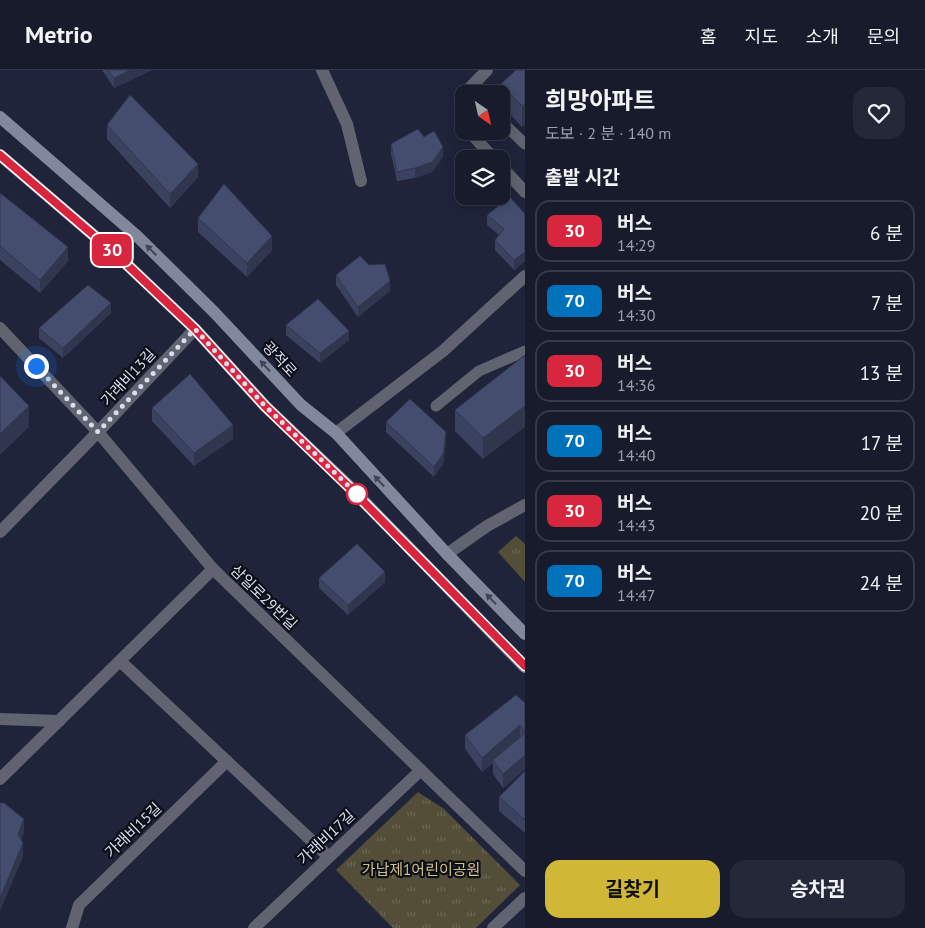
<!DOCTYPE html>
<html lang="ko">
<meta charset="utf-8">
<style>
:root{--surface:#171b2c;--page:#242838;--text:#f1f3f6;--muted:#9ea1a9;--line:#363948;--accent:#d1b736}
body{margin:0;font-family:"PT Sans","Noto Sans KR",sans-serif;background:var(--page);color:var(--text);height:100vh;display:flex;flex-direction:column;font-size:19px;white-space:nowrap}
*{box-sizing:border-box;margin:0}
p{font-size:16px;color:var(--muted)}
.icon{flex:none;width:28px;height:28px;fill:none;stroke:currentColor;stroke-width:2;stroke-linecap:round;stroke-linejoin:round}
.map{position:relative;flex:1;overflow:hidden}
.drawer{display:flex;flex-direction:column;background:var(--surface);width:400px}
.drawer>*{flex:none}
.badge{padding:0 10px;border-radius:8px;font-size:18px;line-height:32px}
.needle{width:32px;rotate:146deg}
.controls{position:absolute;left:455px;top:15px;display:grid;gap:10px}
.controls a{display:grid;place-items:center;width:55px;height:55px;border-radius:10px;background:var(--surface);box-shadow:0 2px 12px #0003,0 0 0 1px var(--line);font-size:25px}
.you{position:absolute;width:25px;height:25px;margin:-12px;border:4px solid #fff;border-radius:50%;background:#1a73e8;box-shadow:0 0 0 8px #1a73e833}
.map>.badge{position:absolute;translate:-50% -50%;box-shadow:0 0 0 2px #fff}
h2{padding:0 20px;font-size:19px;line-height:45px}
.round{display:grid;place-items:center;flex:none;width:52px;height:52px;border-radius:15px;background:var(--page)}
.head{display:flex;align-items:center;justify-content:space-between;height:85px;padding:0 20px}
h1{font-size:24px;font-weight:700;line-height:38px}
.action{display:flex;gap:10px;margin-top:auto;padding:10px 20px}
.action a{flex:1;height:58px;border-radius:15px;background:var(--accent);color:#111;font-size:20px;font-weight:700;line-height:58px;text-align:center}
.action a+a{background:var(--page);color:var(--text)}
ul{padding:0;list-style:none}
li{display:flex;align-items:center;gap:15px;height:62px;margin:0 10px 8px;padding:0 10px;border:2px solid var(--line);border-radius:15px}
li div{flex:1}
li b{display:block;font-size:19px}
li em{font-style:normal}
li .badge{min-width:55px;font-weight:700;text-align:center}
header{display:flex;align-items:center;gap:30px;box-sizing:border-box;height:70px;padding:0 25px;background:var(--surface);border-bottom:1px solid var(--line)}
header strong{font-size:24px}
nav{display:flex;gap:28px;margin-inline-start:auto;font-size:18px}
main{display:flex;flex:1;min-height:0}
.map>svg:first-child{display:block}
.grass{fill:url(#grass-tufts)}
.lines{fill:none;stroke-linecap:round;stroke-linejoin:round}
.service{stroke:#616470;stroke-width:11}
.minor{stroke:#616470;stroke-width:12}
.secondary{stroke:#82889b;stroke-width:12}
.wall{fill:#3b425f}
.shaded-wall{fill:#30364e}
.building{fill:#454d6f;stroke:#30364e}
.oneway{fill:#414553}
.line-casing{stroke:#fff;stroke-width:11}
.line{stroke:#d7263d;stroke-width:8}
.walk{stroke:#d9dded;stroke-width:5;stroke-dasharray:0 9}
.stop-dot{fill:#fff;stroke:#d7263d;stroke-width:2.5}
.labels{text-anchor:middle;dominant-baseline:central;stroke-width:4.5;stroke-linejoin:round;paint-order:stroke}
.street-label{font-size:15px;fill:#d9dded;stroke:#0c0e18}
.park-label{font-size:15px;fill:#d0c180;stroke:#0c0e18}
</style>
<header>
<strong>Metrio</strong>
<nav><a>홈</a><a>지도</a><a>소개</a><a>문의</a></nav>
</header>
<main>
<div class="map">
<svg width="525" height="858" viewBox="0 0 525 858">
<defs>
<pattern id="grass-tufts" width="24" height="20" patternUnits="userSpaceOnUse" patternTransform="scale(1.25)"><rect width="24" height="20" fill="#534e38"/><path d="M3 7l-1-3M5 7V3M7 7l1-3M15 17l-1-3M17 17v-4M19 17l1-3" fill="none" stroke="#6b6755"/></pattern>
</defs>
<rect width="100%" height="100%" fill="#1f243b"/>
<g class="grass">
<path d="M516,466L525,474V512L498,482Z"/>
<path d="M418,722L444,739L520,815L476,858H393L336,800Z"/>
</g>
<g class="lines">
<g class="service">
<path d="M499,24L524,0"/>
<path d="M501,51L525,74"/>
<path d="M436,336L479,301L525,281"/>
</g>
<g class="minor">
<path d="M322,0L347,54L361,111"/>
<path d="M464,24L487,0"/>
<path d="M464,31V55"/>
<path d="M469,61L494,89"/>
<path d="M501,96L525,122"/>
<path d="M0,258L98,362L213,499L525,801"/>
<path d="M336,363L443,281L525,206"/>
<path d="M0,462L98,362L195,259"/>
<path d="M447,484L487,456L525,435"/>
<path d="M120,591L329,787"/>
<path d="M0,649L59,651"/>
<path d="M0,709L213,499"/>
<path d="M72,858L79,835L227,691"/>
<path d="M254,858L421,700"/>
<path d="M493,858L525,828"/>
</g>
<g class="secondary">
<path d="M0,47L137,166L214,242L301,335L336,363L447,484L525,564"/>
<path d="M0,85L119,187L195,259L265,336L350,417L525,597"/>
</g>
</g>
<g class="wall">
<path d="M102,0H152L114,18Z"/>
<path d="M525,0L522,57L501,35V14Z"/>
<path d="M107,55L198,107L170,138L107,69Z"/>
<path d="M424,67L443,87L432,102L415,108L397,111L391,84V74Z"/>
<path d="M0,123L68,191L40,223L0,190Z"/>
<path d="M525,144V191L514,200L495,180V170L499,165L487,155V145Z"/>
<path d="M198,148L272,180L247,207L198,162Z"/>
<path d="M336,205L390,221L358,247L336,215Z"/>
<path d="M111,243L63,288L39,268V258Z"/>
<path d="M286,255L349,270L320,293L286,265Z"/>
<path d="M525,285L483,389L455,361V340Z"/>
<path d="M152,338L233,369L194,396L152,351Z"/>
<path d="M386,352L446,372L443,394L434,407L386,362Z"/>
<path d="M319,508L385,512L348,545L319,518Z"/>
<path d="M525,633V699L503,718L493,704V693L482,702L465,679V665Z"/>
<path d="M525,701V763L499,741V727Z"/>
</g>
<g class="shaded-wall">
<path d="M131,0H152L114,18V8Z"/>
<path d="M525,34V55L522,57V36Z"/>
<path d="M443,77V87L432,102L415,108V98Z"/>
<path d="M198,94V107L170,138V124Z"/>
<path d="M272,166V180L247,207V193Z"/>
<path d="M68,177V191L40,223V210Z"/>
<path d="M525,182V191L514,200V190Z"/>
<path d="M390,211V221L358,247V237Z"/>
<path d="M111,233V243L63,288V278Z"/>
<path d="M349,261V270L320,293V283Z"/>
<path d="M29,336V357L0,385V364Z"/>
<path d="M525,336V357L483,389V368Z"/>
<path d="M233,355V369L194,396V383Z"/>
<path d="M446,362V372L443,394L434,407V397Z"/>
<path d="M385,502V512L348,545V535Z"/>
<path d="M520,655V669L493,690V693L482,702V688Z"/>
<path d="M525,685V699L503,718V704Z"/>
<path d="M24,749V763L18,778V764Z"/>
<path d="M23,773V787L0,841V828Z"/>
</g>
<g class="building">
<path d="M108,0H131L114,8Z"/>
<path d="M516,0H525V34L522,36L501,14Z"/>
<path d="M130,25L198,94L170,124L107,55Z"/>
<path d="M418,59L424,67L434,61L443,77L432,92L415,98L397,102L391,74Z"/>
<path d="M224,114L272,166L247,193L198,148Z"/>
<path d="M0,123L68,177L40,210L0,176Z"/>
<path d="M510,127L525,144V182L514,190L495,170L504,159L487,145Z"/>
<path d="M360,186L369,195L385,194L390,211L358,237L336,205Z"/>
<path d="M88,215L111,233L63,278L39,258Z"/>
<path d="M318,229L349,261L320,283L286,255Z"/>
<path d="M525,285V336L483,368L455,340Z"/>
<path d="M190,304L233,355L194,383L152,338Z"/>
<path d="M0,306L29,336L0,364Z"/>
<path d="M410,329L446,362L443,384L434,397L386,352Z"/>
<path d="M357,474L385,502L348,535L319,508Z"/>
<path d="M516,625L525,633V685L503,704L493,690L525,663L520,655L482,688L465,665Z"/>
<path d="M525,701V750L499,727Z"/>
<path d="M0,733H4L24,749L18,764L23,773L0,828Z"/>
</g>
<defs><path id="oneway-solid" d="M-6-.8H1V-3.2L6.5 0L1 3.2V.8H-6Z" transform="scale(1.25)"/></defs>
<g class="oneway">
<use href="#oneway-solid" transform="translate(151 180) rotate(-135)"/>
<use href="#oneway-solid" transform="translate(265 296) rotate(-133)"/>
<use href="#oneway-solid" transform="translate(379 411) rotate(-133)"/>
<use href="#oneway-solid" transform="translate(491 529) rotate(-134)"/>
</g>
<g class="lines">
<g class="line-casing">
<path id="line" d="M0,85L119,187L195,259L265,336L350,418L525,596"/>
</g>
<use href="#line" class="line"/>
<path class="walk" d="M36,296L98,362L195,259L265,336L357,424"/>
</g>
<circle class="stop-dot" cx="357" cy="424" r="10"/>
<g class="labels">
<g class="street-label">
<text transform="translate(280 289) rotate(47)">광적로</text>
<text transform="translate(128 307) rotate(-47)">가래비13길</text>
<text transform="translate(264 527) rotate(44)">삼일로29번길</text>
<text transform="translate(133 760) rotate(-44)">가래비15길</text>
<text transform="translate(326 767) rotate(-43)">가래비17길</text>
</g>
<g class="park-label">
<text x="421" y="799">가납제1어린이공원</text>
</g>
</g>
</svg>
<div class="controls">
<a><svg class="needle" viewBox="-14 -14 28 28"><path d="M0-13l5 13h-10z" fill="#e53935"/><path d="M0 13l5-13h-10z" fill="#9ea1a9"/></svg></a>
<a><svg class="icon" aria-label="layers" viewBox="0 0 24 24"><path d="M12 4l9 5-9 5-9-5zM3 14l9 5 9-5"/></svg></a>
</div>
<div class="you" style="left:36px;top:296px"></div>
<b class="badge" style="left:112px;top:180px;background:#d7263d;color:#fff">30</b>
</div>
<section class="drawer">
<div class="head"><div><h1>희망아파트</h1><p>도보 · 2 분 · 140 m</p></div><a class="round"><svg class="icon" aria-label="heart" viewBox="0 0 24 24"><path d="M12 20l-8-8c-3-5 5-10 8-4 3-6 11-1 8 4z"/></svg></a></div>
<h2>출발 시간</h2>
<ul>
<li><span class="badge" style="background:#d7263d;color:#fff">30</span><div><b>버스</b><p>14:29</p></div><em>6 분</em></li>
<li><span class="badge" style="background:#0072bc;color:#fff">70</span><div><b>버스</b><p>14:30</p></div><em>7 분</em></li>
<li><span class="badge" style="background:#d7263d;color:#fff">30</span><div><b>버스</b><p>14:36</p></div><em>13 분</em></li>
<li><span class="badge" style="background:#0072bc;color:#fff">70</span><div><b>버스</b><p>14:40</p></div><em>17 분</em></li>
<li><span class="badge" style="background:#d7263d;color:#fff">30</span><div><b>버스</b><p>14:43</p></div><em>20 분</em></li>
<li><span class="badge" style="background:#0072bc;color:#fff">70</span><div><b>버스</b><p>14:47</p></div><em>24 분</em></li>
</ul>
<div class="action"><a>길찾기</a><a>승차권</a></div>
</section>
</main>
